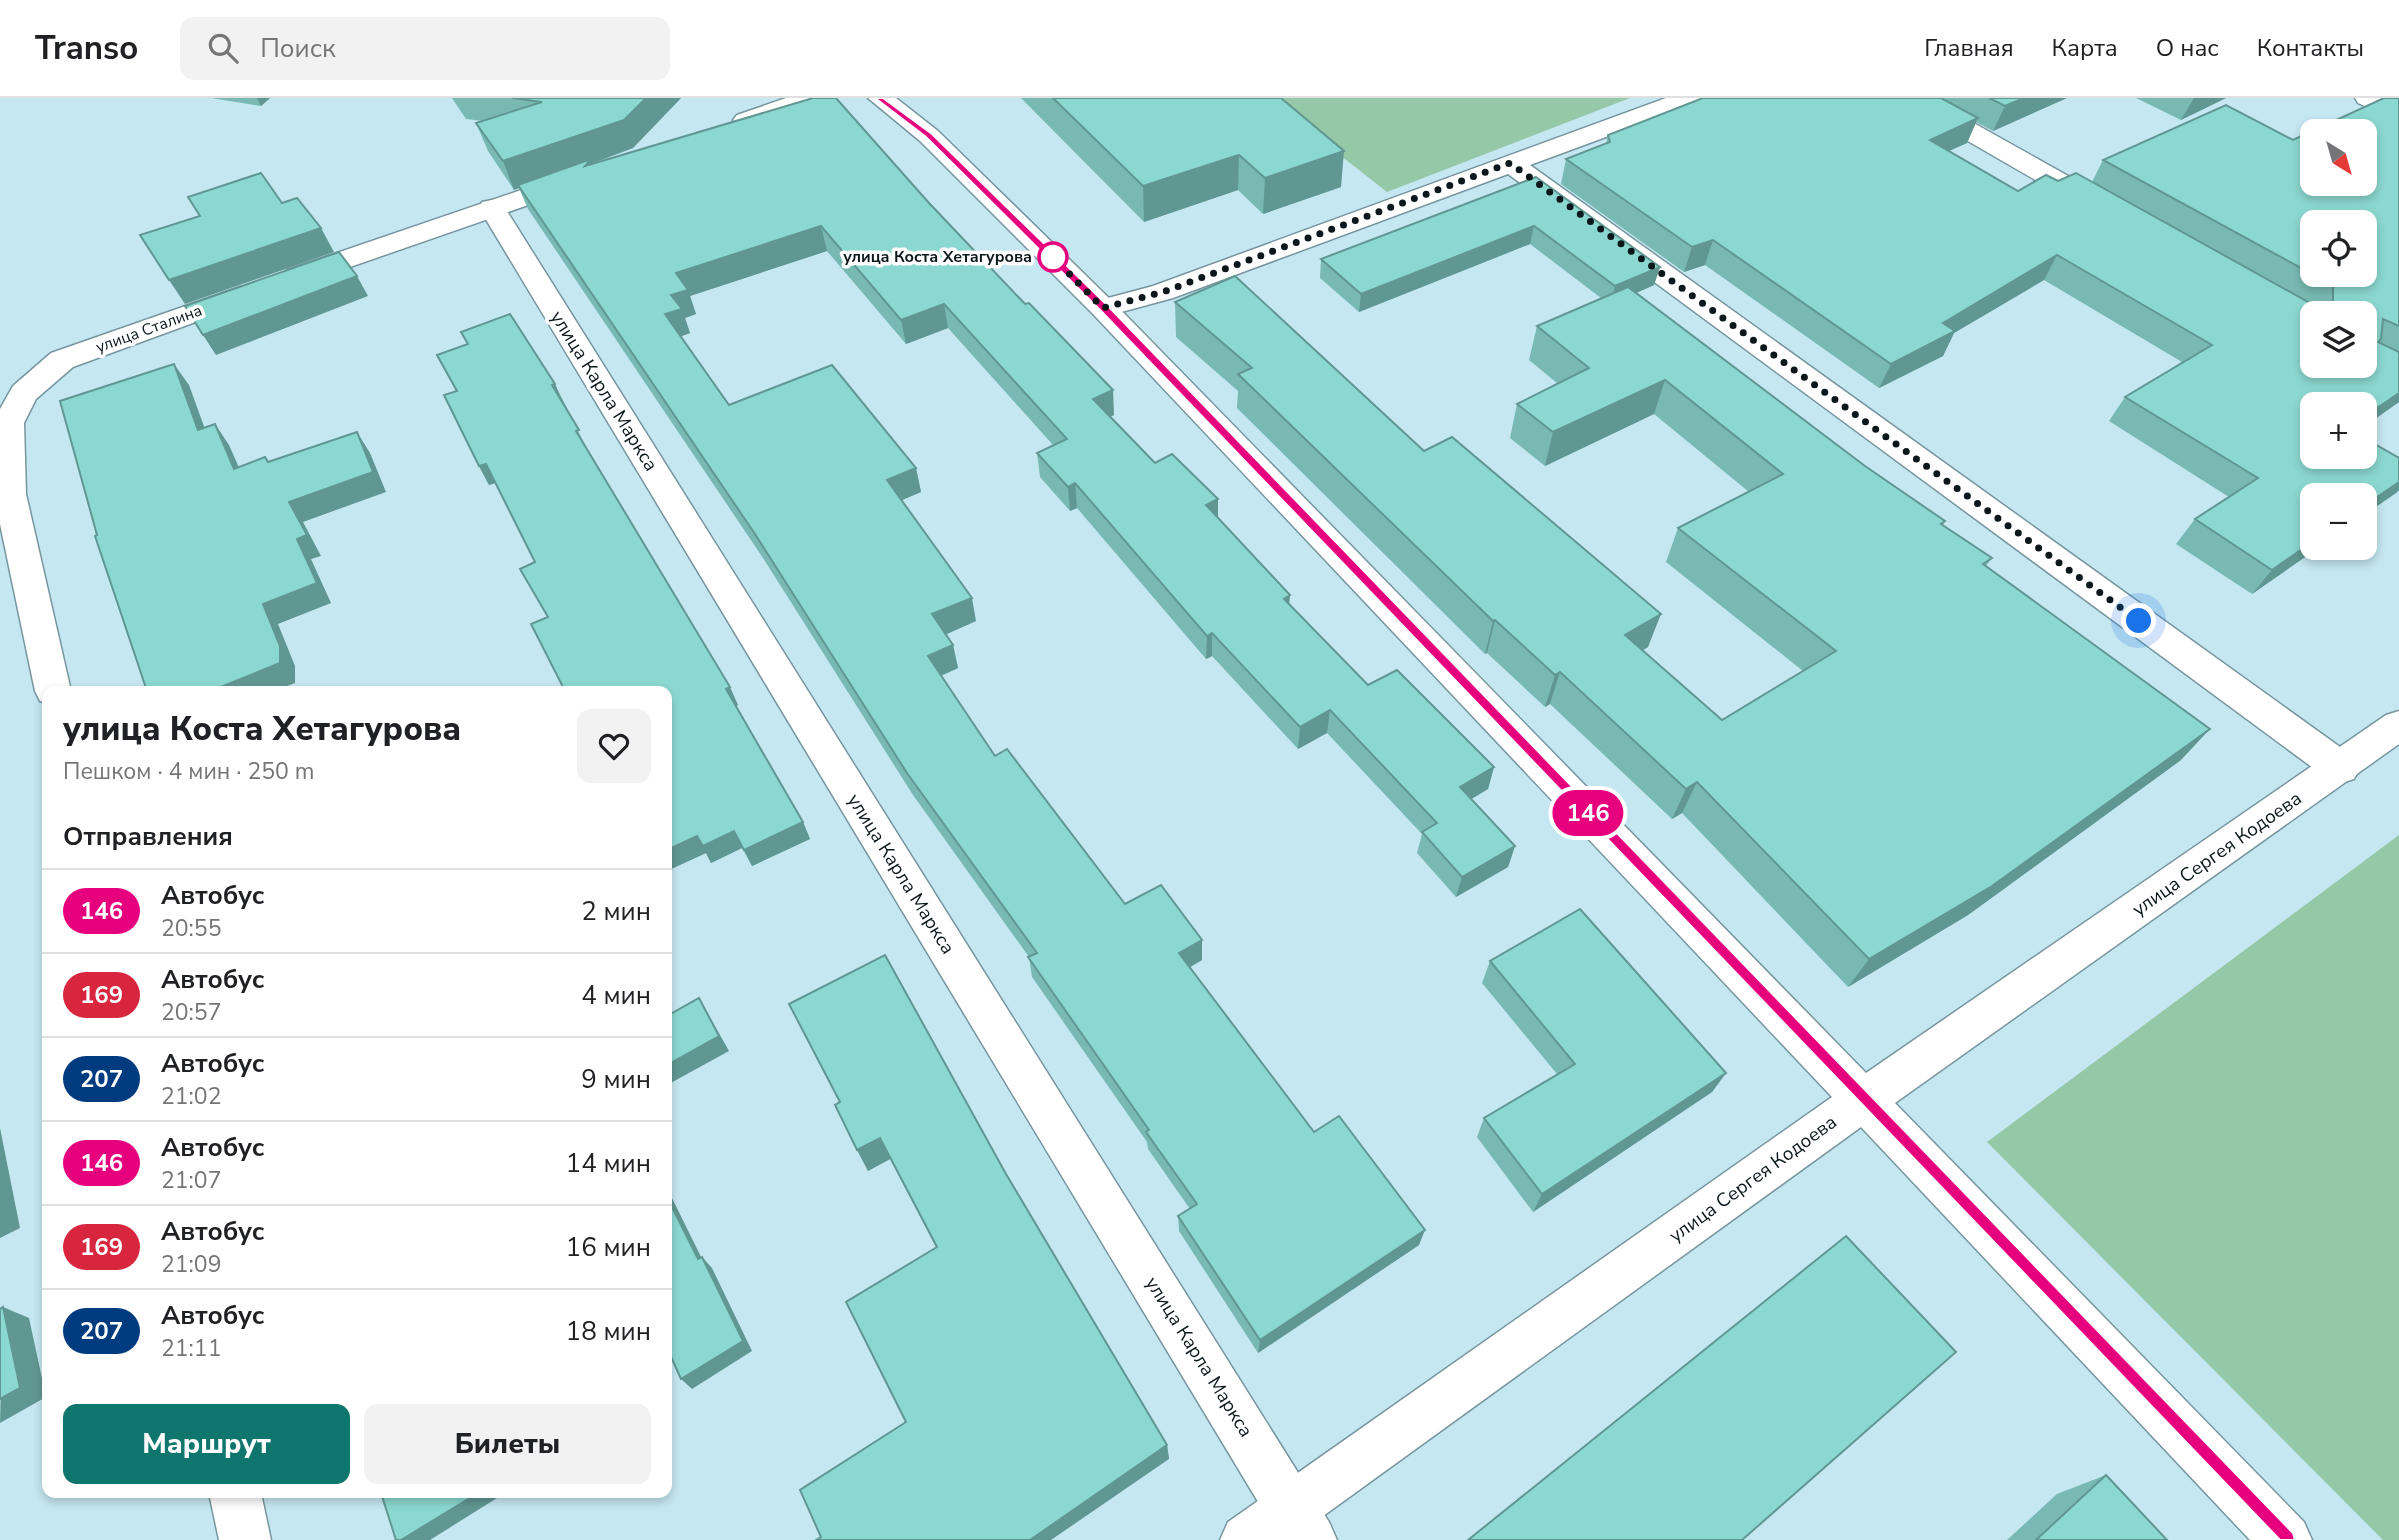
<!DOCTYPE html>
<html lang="ru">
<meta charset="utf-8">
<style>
:root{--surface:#fff;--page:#f2f2f2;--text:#202124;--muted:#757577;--line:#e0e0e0;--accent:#0f766e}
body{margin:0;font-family:"Nunito Sans",sans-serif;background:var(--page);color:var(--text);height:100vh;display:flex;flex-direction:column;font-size:26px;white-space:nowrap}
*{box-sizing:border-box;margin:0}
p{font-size:23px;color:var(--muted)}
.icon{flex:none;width:38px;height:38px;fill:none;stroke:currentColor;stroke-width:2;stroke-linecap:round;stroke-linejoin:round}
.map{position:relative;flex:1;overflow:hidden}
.details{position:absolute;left:42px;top:588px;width:630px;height:812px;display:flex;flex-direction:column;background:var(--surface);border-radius:14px;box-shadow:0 4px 10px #0003}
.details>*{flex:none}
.badge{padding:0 14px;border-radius:23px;font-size:24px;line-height:46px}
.needle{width:46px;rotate:143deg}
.buttons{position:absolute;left:2300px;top:21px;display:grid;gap:14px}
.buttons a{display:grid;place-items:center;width:77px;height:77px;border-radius:14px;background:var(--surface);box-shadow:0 4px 10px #0003;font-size:35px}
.you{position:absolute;width:35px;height:35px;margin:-18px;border:5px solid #fff;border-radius:50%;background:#1a73e8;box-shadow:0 0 0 10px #1a73e833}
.map>.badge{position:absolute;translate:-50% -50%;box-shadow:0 0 0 4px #fff}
h2{padding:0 21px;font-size:26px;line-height:63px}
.round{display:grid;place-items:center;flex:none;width:74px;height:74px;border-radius:14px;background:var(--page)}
.headline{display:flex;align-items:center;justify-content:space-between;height:119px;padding:0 21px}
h1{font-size:33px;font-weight:800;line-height:52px}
.cta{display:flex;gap:14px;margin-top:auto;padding:14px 21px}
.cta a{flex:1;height:80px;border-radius:14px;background:var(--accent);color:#fff;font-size:28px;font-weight:800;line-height:80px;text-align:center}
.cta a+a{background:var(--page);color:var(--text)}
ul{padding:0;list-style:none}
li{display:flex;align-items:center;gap:21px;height:84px;padding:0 21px;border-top:2px solid var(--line)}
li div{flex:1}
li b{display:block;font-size:26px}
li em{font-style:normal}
li .badge{min-width:77px;font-weight:700;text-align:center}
header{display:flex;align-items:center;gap:42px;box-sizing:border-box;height:98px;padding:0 35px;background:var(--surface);border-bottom:2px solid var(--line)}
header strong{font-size:33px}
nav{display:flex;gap:38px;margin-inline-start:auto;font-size:24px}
.search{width:490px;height:63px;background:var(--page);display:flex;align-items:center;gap:18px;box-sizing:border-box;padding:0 24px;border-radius:14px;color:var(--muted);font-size:26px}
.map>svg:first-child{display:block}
.green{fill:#95c8a7}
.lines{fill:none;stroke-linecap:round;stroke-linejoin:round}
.street-casing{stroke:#76959f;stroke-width:3}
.secondary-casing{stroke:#76959f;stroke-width:3}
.street{fill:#fff;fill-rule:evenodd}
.secondary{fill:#fff;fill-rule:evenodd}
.wall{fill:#78bab3}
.shaded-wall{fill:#619792}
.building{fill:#8bd8d0;stroke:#619792;stroke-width:2;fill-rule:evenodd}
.line{fill:#e6007e;stroke:#fff;stroke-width:2}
.walk{stroke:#0b171b;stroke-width:7;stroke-dasharray:0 12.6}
.stop-dot{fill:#fff;stroke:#e6007e;stroke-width:3.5}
.labels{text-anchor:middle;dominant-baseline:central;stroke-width:7;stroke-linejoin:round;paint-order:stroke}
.far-stop-label{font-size:16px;font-weight:bold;fill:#0b171b;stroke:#fff;text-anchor:end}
.far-street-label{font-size:16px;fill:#0b171b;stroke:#fff}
.street-label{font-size:19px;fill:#0b171b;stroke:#fff}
</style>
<header>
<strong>Transo</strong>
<div class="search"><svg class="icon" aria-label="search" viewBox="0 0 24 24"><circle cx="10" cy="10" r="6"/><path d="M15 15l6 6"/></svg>Поиск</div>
<nav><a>Главная</a><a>Карта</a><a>О нас</a><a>Контакты</a></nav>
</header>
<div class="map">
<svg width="2399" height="1442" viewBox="0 0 2399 1442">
<rect width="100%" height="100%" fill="#c5e7f1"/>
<g class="green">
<path d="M1267,0H1630L1387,94Z"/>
<path d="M2399,737V1442H2383L1987,1044Z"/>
</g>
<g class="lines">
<g class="street-casing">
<g id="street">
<path d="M1666,0H1701L1698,5L1530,67L2354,659L2360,670L2354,681L2341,685L2328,681L1508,76L1173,200L1103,219L1093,216L1089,210L1093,204L1153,188Z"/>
<path d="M1899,0H1929L2111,102L2114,108L2111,114L2101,116L2091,114L1902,5Z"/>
<path d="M2355,0H2386L2399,6V24L2358,5Z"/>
<path d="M492,102L502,104L505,110L1329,1424L1337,1442H1281L479,110L482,104Z"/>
</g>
</g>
<g class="secondary-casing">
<g id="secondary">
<path d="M786,0H823L820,5L746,30L737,27L733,22L737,17Z"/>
<path d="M868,0H896L938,33L1113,204L1866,975L2386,617L2399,613V646L1895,1005L2304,1424L2312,1442H2250L1861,1029L1290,1442H1220L1228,1424L1832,999L1093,216L920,43Z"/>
<path d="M574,74L583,76L587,82L583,88L307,184L297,186L287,184L283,178L287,172Z"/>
<path d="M240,189L250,192L254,198L250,204L73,269L36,301L24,325L26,396L71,593H47V605L40,603L35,593L0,426V311L13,288L51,255Z"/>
<path d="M209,1395H261L271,1442H219Z"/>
</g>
</g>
<use href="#street" class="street"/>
<use href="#secondary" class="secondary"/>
</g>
<g class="wall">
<path d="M211,0H270L261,8Z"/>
<path d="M452,0H681L633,50L593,65L813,0L1114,317L1110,319L1155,365L1218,401V420L1290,507L1368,587L1494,669L1488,691L1471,701L1515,748L1508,769L1456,799L1417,755L1422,736L1327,635L1298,651L1212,558L1206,561L1077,410L1070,413L1040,379L1037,355L1053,347L948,230L906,246L827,153L690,198L696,216L685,220L690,235L681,238L729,307L916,370L921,394L902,402L976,523L946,536L953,547L958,570L941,578L995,658L1125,806L1202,862L1190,869L1314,1034L1419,1147L1258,1255L1179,1133L1178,1118L1190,1111L1148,1051L1147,1044L1032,879L1029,859L913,697L763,460L528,111L519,90L514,92L488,53L476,25L483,23L466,21Z"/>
<path d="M1021,0H1281L1341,89L1263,116L1238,92L1144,124Z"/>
<path d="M1703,0H2067L1993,33L1976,24L1967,45L1949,53L2018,93L2058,83L2092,84L2103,62L2293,42L2399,0V304L2312,359L2399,360V392L2396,395L2364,417V397L2312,450H2318L2252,496L2176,446L2195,421L2229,399L2109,323L2125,299L2182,264L2044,182L1954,235L1943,258L1879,290L1705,167L1684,174L1561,86L1566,61L1606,46L1608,37Z"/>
<path d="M2136,0H2226L2181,22Z"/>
<path d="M1536,79L1660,169L1654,187L1636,195L1865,368L1945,423L1943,427L1992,460L1986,468L2181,662L1968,817L1848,889L1682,715L1672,721L1550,606L1545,609L1487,555L1485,556L1237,310L1238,293L1176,239L1175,204L1424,353L1648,549L1643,552L1722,622L1803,573L1666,464L1678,430L1749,394L1654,316L1545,368L1510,340L1517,306L1557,285L1529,262L1537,228L1601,200L1530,146L1359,214L1320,180L1321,161Z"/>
<path d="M461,234L555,286L587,351L738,607L736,608L803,724L810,741L752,768L742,750L711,765L706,755L669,772L667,767V593L548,519L520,471L535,464L495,385L489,387L479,368L456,293L437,257L467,246Z"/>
<path d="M1490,863L1726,975L1712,994L1533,1114L1477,1039L1484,1020L1557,976L1482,885Z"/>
<path d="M835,1007L1006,1076L1167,1347L1169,1361L821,1439L906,1324L936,1149L890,1061L868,1073Z"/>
<path d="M2106,1377L2167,1442H2007L2057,1396Z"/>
</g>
<g class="shaded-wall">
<path d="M257,0H270L261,8Z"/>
<path d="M646,0H681L633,50L593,65L600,85L518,87L519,90L514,92L503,63Z"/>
<path d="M2024,0H2067L1993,33L2005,8Z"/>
<path d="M2194,0H2226L2181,22Z"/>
<path d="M1978,20L1967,45L1919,66L1930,42Z"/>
<path d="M1344,53L1341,89L1263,116L1265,80Z"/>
<path d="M1239,57L1238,92L1144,124L1143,88Z"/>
<path d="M821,128L827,153L690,198L696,216L685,220L690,235L674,241L665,216L671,197L676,175Z"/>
<path d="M1534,128L1530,146L1359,214L1361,196Z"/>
<path d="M321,130L334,154L185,206L169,182Z"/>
<path d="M1713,142L1705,167L1684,174L1692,149Z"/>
<path d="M2057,157L2044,182L1954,235L1943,258L1879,290L1891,266L1943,225Z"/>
<path d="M1660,169L1654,187L1610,207L1615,188Z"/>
<path d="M357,178L368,198L216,257L203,237Z"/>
<path d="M944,206L948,230L906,246L901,222Z"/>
<path d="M174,266L189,287L213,353L198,332Z"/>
<path d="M1665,282L1654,316L1545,368L1553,334Z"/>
<path d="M555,286L563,305L552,287Z"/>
<path d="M1113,292L1114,317L1095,325L1093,301Z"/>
<path d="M2399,295V304L2364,329V319Z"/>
<path d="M215,326L229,347L249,392L234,371Z"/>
<path d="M357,334L370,355L386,394L303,424L321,458L311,461L331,505L278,526L295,568V585L274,593H211L263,506L297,441L289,404Z"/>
<path d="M486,366L496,385L489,387L479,368Z"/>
<path d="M916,370L921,394L893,406L887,382Z"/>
<path d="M2399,384V392L2396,395L2364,417V408Z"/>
<path d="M1075,385L1077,410L1070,413L1068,389Z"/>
<path d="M1218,401V425L1206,407Z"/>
<path d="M2312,444V450H2318L2252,496L2272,472Z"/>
<path d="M1290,497L1288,521L1284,501Z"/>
<path d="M972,500L976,523L938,540L932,516Z"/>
<path d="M1661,516L1648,549L1614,569L1625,537Z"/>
<path d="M1495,522L1487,555L1485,556L1493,523Z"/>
<path d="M1212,535V558L1206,561L1207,538Z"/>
<path d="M953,547L958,570L933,581L928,558Z"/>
<path d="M1560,574L1550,606L1545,609L1555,577Z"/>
<path d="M730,589L738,607L734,609L726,591Z"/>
<path d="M1330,612L1327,635L1298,651L1300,629Z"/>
<path d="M2210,631L2181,662L1968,817L1848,889L1869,861Z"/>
<path d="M1494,669L1488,691L1455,711L1460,689Z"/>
<path d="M1697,684L1682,715L1672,721L1686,691Z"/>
<path d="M803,724L810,741L752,768L744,752Z"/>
<path d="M734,733L742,750L711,765L706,755L669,772L667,767V752L697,738Z"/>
<path d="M1515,748L1508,769L1456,799L1462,779Z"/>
<path d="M1202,842V862L1180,875L1179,855Z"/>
<path d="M699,900L729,953L667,987V967Z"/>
<path d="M1726,975L1712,994L1533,1114L1542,1096Z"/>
<path d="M0,1030L20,1130L0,1140Z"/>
<path d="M880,1040L890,1061L868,1073L857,1052Z"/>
<path d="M667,1093L670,1096L708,1173L698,1161L667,1099Z"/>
<path d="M1425,1132L1419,1147L1258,1255L1260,1242Z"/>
<path d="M702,1159L712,1170L752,1253L692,1291L681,1281Z"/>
<path d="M3,1209L29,1220L46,1299L0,1325Z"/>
<path d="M1167,1347L1169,1361L1051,1442H1030Z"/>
<path d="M478,1395H505L430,1442H401Z"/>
</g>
<g class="building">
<path d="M512,0H646L624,22L503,63L476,25L542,4Z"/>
<path d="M813,0H836L929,105L1025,206L1029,205L1113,292L1093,301L1155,365L1172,356L1218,401L1206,407L1290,497L1284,501L1368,587L1397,572L1494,669L1460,689L1515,748L1462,779L1422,734L1437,725L1330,612L1300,629L1212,535L1207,538L1075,385L1068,389L1037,355L1067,341L944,206L901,222L821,128L676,175L688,192L671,197L682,211L665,216L729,307L832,267L916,370L887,382L972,500L932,516L953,547L928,558L995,658L1007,651L1125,806L1161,787L1202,842L1179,855L1314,1034L1339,1018L1425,1132L1260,1242L1178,1118L1197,1106L1146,1034L1149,1032L1028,859L1037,855L907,675L755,436L518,87L591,61L585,68Z"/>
<path d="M1053,0H1281L1344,53L1265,80L1239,57L1143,88Z"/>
<path d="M1703,0H1941L1978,20L1930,42L2018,93L2046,77L2058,83L2076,75L2319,210L2330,214L2333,211V188L2312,177H2364V124H2312V176L2103,62L2226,7L2293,42L2384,0H2399V228L2383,221L2381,241L2378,244L2399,254V295L2364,319V306H2312V359H2364V340L2399,360V384L2364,408V397H2312V444L2272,472L2195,421L2258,380L2125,299L2212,247L2057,157L1943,225L1955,233L1891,266L1713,142L1692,149L1566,61L1610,44L1608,37ZM2312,33H2364V86H2312ZM2312,215H2364V268H2312Z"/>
<path d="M1989,0H2024L2005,8Z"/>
<path d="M261,75L282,105L297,100L321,130L169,182L140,137L200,118L188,99Z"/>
<path d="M1536,79L1660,169L1615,188L1534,128L1361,196L1321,161Z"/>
<path d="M339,154L357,178L203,237L185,208Z"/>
<path d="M1235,178L1424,353L1452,339L1661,516L1625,537L1722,622L1836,553L1678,430L1783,376L1665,282L1553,334L1517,306L1589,270L1537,228L1628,189L1865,368L1945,423L1941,426L1992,460L1983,466L2210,631L1992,788L1869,861L1697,684L1686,691L1560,574L1555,577L1495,522L1493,523L1238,276L1252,270L1175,204Z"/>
<path d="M510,216L555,286L552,287L579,332L576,333L730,589L726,591L803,724L744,752L734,733L703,748L697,738L667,752V593H565L531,526L548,519L520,471L535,464L486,366L479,368L444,297L457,293L437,257L468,246L461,234Z"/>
<path d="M174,266L198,332L215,326L234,371L265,359L268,364L357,334L373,374L289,404L307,437L297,441L317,485L263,506L280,548V565L211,593H147L95,438L97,437L60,303Z"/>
<path d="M1580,811L1726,975L1542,1096L1484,1020L1575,966L1490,863Z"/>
<path d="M885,857L1006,1076L1167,1347L1030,1442H816L821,1439L800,1392L906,1324L846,1204L937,1149L880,1040L857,1052L835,1007L840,1004L789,906Z"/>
<path d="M699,900L719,938L667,967V918Z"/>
<path d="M667,1099L698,1161L702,1159L743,1243L681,1281L667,1250Z"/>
<path d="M1846,1138L1956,1254L1742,1442H1468Z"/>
<path d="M3,1209L20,1290L0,1301V1211Z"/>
<path d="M2106,1377L2167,1442H2036Z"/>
<path d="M381,1395H478L401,1442H396Z"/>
</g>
<path class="line" d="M875,0H883L932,36L1107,207L2293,1435L2295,1442H2280L1100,212L926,39Z"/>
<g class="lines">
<path class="walk" d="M1053,159L1048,154L1103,210L1163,194L1510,65L2139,523"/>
</g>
<circle class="stop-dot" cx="1053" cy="159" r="14"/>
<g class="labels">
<g class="far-stop-label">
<text x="1032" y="159">улица Коста Хетагурова</text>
</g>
<g class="far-street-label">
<text transform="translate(149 231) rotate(-20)">улица Сталина</text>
</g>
<g class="street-label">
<text transform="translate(604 293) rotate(58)">улица Карла Маркса</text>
<text transform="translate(2217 756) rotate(-35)">улица Сергея Кодоева</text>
<text transform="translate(901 776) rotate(58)">улица Карла Маркса</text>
<text transform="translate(1753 1081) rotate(-36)">улица Сергея Кодоева</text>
<text transform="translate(1199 1259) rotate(58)">улица Карла Маркса</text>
</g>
</g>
</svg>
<div class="buttons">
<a><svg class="needle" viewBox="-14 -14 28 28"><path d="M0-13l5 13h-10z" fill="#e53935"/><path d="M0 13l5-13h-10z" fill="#757577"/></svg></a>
<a><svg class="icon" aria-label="locate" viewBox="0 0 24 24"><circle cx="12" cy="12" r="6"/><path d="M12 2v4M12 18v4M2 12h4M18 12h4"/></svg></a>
<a><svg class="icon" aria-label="layers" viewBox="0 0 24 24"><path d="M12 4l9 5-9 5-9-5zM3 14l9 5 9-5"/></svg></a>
<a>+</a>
<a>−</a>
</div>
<div class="you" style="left:2139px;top:523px"></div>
<b class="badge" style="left:1588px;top:715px;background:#e6007e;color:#fff">146</b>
<section class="details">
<div class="headline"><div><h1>улица Коста Хетагурова</h1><p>Пешком · 4 мин · 250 m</p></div><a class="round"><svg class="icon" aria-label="heart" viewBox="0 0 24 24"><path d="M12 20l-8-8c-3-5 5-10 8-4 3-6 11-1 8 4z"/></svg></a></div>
<h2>Отправления</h2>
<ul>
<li><span class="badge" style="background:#e6007e;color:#fff">146</span><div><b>Автобус</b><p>20:55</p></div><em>2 мин</em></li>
<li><span class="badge" style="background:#d7263d;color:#fff">169</span><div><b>Автобус</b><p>20:57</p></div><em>4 мин</em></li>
<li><span class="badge" style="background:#003b80;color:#fff">207</span><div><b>Автобус</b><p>21:02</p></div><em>9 мин</em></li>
<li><span class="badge" style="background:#e6007e;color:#fff">146</span><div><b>Автобус</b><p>21:07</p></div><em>14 мин</em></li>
<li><span class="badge" style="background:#d7263d;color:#fff">169</span><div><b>Автобус</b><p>21:09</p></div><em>16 мин</em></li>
<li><span class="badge" style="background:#003b80;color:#fff">207</span><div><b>Автобус</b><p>21:11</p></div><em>18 мин</em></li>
</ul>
<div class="cta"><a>Маршрут</a><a>Билеты</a></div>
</section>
</div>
